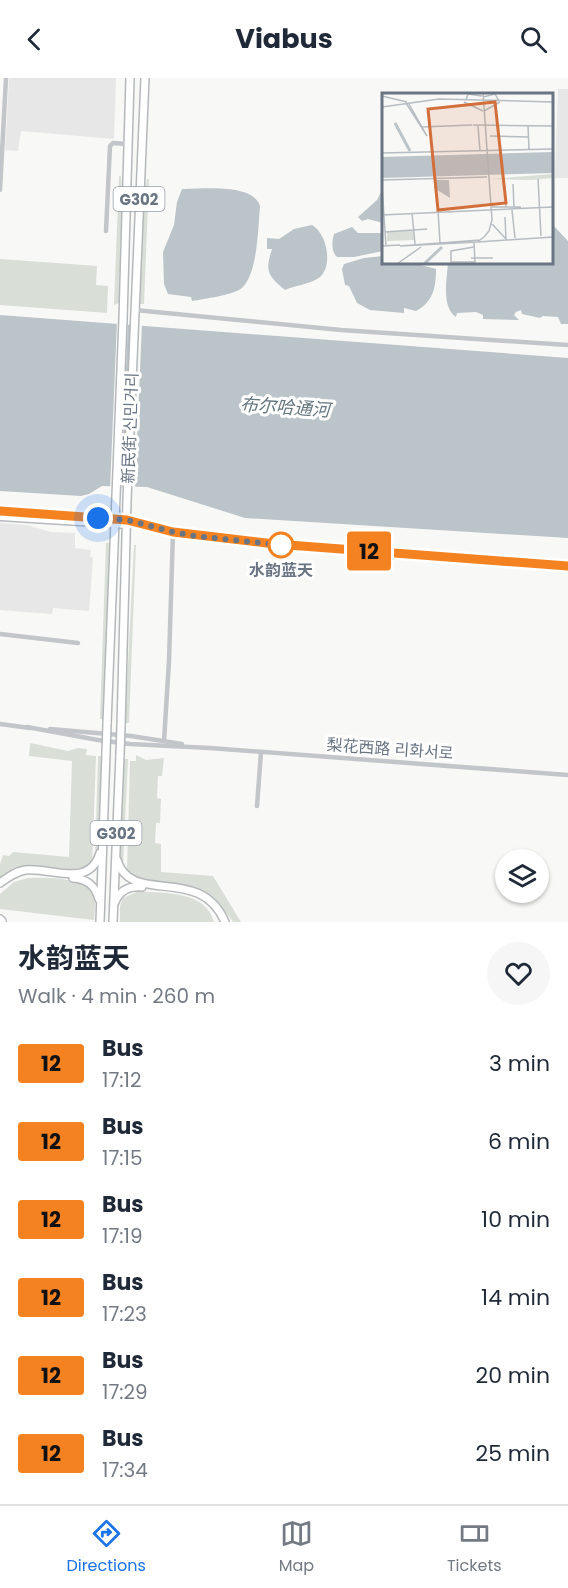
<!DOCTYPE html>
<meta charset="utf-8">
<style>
:root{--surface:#fff;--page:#f6f6f7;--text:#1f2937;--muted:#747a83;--line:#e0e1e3;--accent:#1a73e8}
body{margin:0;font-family:Poppins,"Noto Sans SC","Noto Sans KR",sans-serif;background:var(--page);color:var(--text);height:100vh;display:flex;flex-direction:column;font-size:22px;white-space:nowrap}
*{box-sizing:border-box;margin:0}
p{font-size:20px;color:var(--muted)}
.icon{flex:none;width:33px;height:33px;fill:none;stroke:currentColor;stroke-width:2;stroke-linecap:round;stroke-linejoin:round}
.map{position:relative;height:844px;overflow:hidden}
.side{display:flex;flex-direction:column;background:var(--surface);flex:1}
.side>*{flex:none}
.badge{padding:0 12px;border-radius:4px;font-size:21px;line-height:39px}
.controls{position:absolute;left:495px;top:771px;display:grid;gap:12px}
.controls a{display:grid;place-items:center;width:54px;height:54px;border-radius:50%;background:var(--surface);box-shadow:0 2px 4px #0004;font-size:30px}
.you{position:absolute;width:30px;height:30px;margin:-15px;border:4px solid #fff;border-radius:50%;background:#1a73e8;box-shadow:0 0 0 9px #1a73e833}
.map>.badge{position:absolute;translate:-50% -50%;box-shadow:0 0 0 3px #fff}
.round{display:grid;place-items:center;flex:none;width:63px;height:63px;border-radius:32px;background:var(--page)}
.summary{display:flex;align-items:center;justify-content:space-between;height:102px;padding:0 18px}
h1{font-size:28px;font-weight:700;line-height:45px}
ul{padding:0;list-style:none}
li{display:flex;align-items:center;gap:18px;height:78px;padding:0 18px}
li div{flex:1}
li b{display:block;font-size:22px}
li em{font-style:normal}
li .badge{min-width:66px;font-weight:700;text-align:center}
header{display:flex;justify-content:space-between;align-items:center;height:78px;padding:0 18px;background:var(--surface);font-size:27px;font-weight:700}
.tabs{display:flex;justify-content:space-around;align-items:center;height:84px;border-top:2px solid var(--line);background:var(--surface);font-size:16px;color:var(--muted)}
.tabs a{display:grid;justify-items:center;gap:3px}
.tabs .on{color:var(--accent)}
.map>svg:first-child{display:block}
.built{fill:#e6e7e6}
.green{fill:#d9ded7}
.water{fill:#bbc4c9}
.pier{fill:#f8f8f6}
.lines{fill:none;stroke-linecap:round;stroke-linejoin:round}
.major-casing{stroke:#b6b9bd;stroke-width:9}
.highway-casing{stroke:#b5b8bb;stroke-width:10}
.minor{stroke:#c2c5c9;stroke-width:4.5}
.major{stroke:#fff;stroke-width:6}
.highway{stroke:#fff;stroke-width:7}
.highway-bridge-casing{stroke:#b5b8bb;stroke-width:10;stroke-linecap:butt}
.highway-bridge{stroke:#fff;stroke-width:7}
.line-casing{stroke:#fff;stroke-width:14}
.line{stroke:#f58220;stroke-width:9}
.walk{stroke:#6a7584;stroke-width:6;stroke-dasharray:0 10.8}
.stop-dot{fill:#fff;stroke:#f58220;stroke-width:3}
.labels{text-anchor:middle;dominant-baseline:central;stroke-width:6;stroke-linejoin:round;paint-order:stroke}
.shield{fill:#fff;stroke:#979ea9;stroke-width:1.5}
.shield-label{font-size:15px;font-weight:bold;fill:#6a7584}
.street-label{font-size:16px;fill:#6a7584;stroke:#fff}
.stop-label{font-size:16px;font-weight:bold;fill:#6a7584;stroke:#fff}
.water-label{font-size:18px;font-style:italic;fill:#66767f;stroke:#fff}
.inset-river{fill:none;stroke:#bbc4c9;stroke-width:3}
.inset-road{fill:none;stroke:#b6bcc1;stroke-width:1.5}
.view{fill:#d36f3b;fill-opacity:0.15;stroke:#d36f3b;stroke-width:3}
.inset-edge{fill:none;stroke:#6a7584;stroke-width:3}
</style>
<header><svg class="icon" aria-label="back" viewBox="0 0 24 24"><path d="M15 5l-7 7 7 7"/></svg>Viabus<svg class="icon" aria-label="search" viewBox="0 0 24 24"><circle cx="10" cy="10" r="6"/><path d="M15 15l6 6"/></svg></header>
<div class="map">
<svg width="568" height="844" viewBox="0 0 568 844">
<rect width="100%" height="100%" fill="#f8f8f6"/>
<g class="built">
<path d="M9,0H116L114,61L21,53L18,73L5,72Z"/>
<path d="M558,11H568V100H555Z"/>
<path d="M0,445L27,447L51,454L75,455V470L91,472L90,479L93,480L89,533L53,530L52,536L0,532Z"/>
</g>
<g class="green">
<path d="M119,98H121L122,115L119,225L114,227Z"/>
<path d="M147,101H149L144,226H140L144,120Z"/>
<path d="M0,181L97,188L96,207L108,208L107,235L0,227Z"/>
<path d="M106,465H110L103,641H100Z"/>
<path d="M134,467H136L129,645H125Z"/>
<path d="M30,665L68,673L78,670L87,671L86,677L96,678L92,787C63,803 28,777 0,800V786L3,777L9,778L13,774L69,779L72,683L29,678Z"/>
<path d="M136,677L146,682L164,680L162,698H158L157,720L161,721L160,745H156L155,765L161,766V794L213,798L241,844H233C213,815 196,809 162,804C148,802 138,801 127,793L130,683H136Z"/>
<path d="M98,678H102L98,768L95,781Z"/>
<path d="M124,681H128L123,788L120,778Z"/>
<path d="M28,800C49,799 82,799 96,817L94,842L0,831V816L14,804Z"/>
<path d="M139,813C166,816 205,812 214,844H120V828L123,820Z"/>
</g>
<g class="water">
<path d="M383,110V145L368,141L362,143L358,139L377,122Z"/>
<path d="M182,111C202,111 253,105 260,128C258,149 258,195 242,210C233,217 204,221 192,223L191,219L168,216L164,206L163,174L174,147L177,124Z"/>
<path d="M552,146L568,163V246H561L558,239L543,238L540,240L522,236L521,232L516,234L514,237L519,242L483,241V237L476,234L457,235L456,239C441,229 447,200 448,185L552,184Z"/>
<path d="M312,147C328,156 334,192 317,201C309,206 294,208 285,212C267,197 265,193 272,171H267V160L279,161L294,151Z"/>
<path d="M352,149L358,155H383V173L354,179H337C331,174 332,163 334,156Z"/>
<path d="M383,178L384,184L413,185L436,191C436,210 433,224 416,233L404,230V235L370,232L357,225L349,208L345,207L342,191L344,186L364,180Z"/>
<path d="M0,237L568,280V460L245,440L147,409L102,408L89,416L81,418L0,413Z"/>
</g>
<g class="pier">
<path d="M117,243H128L121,411H110Z"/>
<path d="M131,244L142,245L135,411H124Z"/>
</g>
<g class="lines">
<g class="major-casing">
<g id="major">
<path d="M0,433L127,442L173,454L275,466L568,488"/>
<path d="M0,439L128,447"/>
</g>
</g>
<g class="highway-casing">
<g id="highway">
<path d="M107,646L123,241L130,0"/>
<path d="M121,648L127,422L145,0"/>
<path d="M117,782C131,829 200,785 225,844"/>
<path d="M73,800C87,801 95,807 99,821"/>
<path d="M0,805C8,799 15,794 25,792C52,789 89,811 100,775"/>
<path d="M115,824C120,812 129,808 142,809"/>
<path d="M0,841L2,843"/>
<path d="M100,844L106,675"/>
<path d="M113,844L120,677"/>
</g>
</g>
<g class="minor">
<path d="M0,112L6,0"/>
<path d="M106,153L110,68L113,65L128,66"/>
<path d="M135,232L341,252L568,267"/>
<path d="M0,556L78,565"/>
<path d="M0,646L30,650"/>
<path d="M27,649L98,662L130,666L210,670L568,697"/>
<path d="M50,651L131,658L182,666"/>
<path d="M164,663L169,583L173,454"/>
<path d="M257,728L261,674"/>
</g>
<use href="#major" class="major"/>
<use href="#highway" class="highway"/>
<g class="highway-bridge-casing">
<g id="highway-bridge">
<path d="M106,675L107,646"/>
<path d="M120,677L121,648"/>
</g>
</g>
<use href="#highway-bridge" class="highway-bridge"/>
</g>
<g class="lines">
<g class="line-casing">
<path id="line" d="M0,433L127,442L173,454L275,466L568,488"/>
</g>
<use href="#line" class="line"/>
<path class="walk" d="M98,440L127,442L173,454L195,458L281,467"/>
</g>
<circle class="stop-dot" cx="281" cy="467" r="12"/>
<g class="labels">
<g class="shield">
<rect x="113.5" y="109" width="51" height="24" rx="4.5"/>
<rect x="90.5" y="743" width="51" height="24" rx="4.5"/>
</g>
<g class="shield-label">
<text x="139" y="121">G302</text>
<text x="116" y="755">G302</text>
</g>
<g class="street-label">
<text transform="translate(130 350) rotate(-88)">新民街 신민거리</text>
<text transform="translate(390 671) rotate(4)">梨花西路 리화서로</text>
</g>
<g class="stop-label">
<text x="281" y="492">水韵蓝天</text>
</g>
<g class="water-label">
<text transform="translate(285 329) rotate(4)">布尔哈通河</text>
</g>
</g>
<g transform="translate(382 15)">
<rect width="171" height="171" fill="#f8f8f6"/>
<path d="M171,81V85L150,87L108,86ZM31,137L32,147L5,148V139Z" fill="#d9ded7"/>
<path d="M171,59V80L0,85V64ZM52,87H67L68,105L52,95Z" fill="#bbc4c9"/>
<path class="inset-river" d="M13,30L28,58M42,171L60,154"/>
<path class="inset-road" d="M0,3L25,9M101,4L113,1L117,8M84,7L86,1L100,3M82,9L101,18M24,10L45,43L27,11M0,14L57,6L171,9M102,18L118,9M91,32L171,33M96,33L98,58M146,33L147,56M40,34L90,32M108,43L147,44M0,60L171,56M156,86L159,143M0,87L105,84M122,88L124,114M131,91L132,114M0,93L4,153M110,114H139M56,117L58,150M130,117L133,145M30,120L33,151M0,122L171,114M123,124L124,146M110,131L125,147M3,139L45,136M98,147L18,153L95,149L98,147L102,144L107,138L110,127L101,0M96,149L171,144M92,150L93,169H69V158L92,154M0,153L18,152M89,165H111M15,171L39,154"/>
<path class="view" d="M113,9L124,110L56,117L46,16Z"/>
<rect width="171" height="171" class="inset-edge"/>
</g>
</svg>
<div class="controls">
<a><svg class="icon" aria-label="layers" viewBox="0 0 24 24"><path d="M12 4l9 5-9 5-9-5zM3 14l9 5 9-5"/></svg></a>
</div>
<div class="you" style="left:98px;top:440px"></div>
<b class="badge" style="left:369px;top:473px;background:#f58220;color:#111">12</b>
</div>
<section class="side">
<div class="summary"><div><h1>水韵蓝天</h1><p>Walk · 4 min · 260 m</p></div><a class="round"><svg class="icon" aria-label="heart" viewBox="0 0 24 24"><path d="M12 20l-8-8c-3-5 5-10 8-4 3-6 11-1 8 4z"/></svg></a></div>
<ul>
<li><span class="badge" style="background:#f58220;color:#111">12</span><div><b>Bus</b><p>17:12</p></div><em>3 min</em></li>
<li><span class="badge" style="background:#f58220;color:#111">12</span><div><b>Bus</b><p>17:15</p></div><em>6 min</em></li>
<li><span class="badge" style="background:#f58220;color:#111">12</span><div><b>Bus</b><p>17:19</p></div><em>10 min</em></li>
<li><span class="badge" style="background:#f58220;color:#111">12</span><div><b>Bus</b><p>17:23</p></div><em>14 min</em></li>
<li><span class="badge" style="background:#f58220;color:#111">12</span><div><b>Bus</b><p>17:29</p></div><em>20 min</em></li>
<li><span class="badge" style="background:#f58220;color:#111">12</span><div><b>Bus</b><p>17:34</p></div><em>25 min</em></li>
</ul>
</section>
<nav class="tabs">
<a class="on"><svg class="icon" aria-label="directions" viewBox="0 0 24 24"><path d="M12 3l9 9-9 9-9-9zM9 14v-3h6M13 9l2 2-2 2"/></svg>Directions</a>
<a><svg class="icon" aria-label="map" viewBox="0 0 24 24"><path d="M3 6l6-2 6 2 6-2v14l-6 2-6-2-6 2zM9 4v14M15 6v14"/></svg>Map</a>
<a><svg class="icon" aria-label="tickets" viewBox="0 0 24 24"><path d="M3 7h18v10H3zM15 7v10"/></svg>Tickets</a>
</nav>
